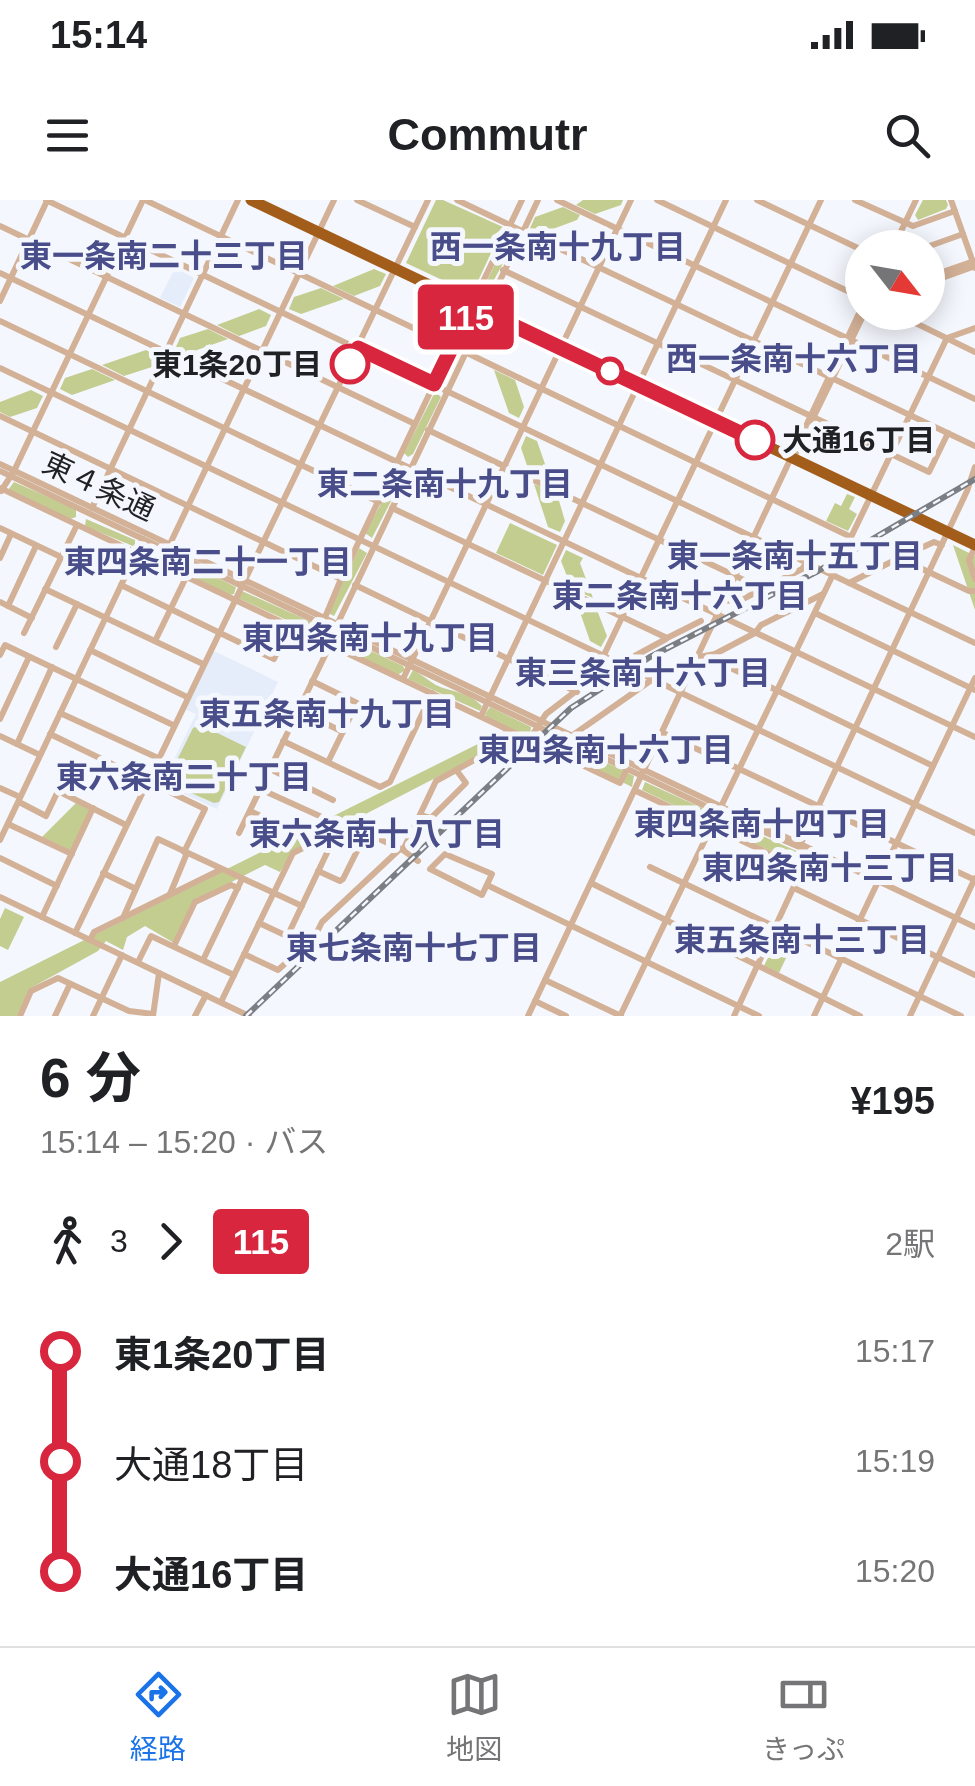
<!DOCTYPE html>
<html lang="ja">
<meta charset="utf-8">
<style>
:root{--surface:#fff;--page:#f2f2f2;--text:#202124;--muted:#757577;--line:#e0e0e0;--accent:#1a73e8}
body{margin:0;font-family:Helvetica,"Noto Sans JP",sans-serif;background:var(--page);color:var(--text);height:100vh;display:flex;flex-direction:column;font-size:38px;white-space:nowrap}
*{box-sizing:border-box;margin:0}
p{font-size:32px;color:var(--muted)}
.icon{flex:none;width:55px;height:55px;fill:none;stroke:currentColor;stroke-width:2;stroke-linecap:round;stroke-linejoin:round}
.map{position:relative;height:816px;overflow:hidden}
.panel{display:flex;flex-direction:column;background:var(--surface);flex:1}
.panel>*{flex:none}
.badge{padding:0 20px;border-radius:8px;font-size:35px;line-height:65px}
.needle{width:65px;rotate:121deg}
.fabs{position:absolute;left:845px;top:30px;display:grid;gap:20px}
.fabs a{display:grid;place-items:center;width:100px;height:100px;border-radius:50%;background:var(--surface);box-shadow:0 5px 25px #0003;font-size:50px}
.map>.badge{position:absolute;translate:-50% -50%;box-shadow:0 0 0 5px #fff}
.legs{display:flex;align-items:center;gap:15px;height:110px;padding:0 40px;font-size:32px}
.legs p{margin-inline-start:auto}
.headline{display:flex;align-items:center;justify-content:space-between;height:170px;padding:0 40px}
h1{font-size:55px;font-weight:700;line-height:75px}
ul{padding:0 40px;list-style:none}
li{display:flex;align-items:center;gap:35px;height:110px;font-size:38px}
li i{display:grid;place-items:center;width:15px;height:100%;margin:0 12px;background:currentColor}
li i::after{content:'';width:25px;height:25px;margin:-12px;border:8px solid;border-radius:50%;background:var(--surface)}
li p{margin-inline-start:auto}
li:first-child i{background:linear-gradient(#0000 50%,currentColor 0)}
li:last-child i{background:linear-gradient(currentColor 50%,#0000 0)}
.status{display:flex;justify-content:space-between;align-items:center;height:70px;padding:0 50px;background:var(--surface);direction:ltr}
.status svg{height:28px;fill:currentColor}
header{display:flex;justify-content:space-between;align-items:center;height:130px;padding:0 40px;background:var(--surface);font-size:45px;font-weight:700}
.tabs{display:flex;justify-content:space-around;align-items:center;height:140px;border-top:2px solid var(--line);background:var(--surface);font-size:28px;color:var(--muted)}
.tabs a{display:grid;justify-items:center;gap:5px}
.tabs .current{color:var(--accent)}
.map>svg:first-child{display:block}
.built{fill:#e5ecfa}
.green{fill:#c4cd90}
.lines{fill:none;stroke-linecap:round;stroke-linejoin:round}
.minor{stroke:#d3b197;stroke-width:6}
.highway{stroke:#a35d1b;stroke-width:11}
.rail-casing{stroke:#7b7e83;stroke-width:6}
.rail{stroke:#f4f7fd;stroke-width:2.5;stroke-dasharray:8;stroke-linecap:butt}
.line-1-casing{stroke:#fff;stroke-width:22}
.line-1{stroke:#d7263d;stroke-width:15}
.stop-1-dot{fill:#fff;stroke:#d7263d;stroke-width:5}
.labels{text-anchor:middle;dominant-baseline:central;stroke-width:10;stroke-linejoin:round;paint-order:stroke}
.stop-label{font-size:30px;font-weight:bold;fill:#1f2125;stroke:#f4f7fd;text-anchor:end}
.street-label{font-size:30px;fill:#1f2125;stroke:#f4f7fd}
.neighbourhood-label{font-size:32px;font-weight:bold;fill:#494e8b;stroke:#f4f7fd}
</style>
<div class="status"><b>15:14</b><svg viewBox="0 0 49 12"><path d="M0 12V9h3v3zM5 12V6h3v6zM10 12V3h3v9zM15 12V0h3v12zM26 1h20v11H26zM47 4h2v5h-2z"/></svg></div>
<header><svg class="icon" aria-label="menu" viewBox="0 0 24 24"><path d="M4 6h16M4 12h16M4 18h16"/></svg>Commutr<svg class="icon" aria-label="search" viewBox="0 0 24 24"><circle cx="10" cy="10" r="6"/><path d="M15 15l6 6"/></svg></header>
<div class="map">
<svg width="975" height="816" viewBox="0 0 975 816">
<rect width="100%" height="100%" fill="#f4f7fd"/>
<g class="built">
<path d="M175,68L194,78L180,107L160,98Z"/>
<path d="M212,450L278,482L217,609L162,584L196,514L185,509Z"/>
</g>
<g class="green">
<path d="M436,0H443L503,27L472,94L406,63Z"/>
<path d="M583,0H623L621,5L595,14L576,5Z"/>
<path d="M923,0H946L948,5L946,9L918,20L915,15Z"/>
<path d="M563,7L580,15L577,20L542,33L530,28L535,17Z"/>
<path d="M510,33L517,38L483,100L479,97Z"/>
<path d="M374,69L386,74L380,86L354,96L333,86Z"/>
<path d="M321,88L344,99L301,114L289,109L294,97Z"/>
<path d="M259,109L271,115L266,126L239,136L217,125Z"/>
<path d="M471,117L478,120L446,183L439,178Z"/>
<path d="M208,129L228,139L186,154L175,149L180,138Z"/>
<path d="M146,150L157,156L152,167L124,176L102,165Z"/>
<path d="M92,169L115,180L72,195L60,189L65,178Z"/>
<path d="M494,170L515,180L524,207L519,218L509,213Z"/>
<path d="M31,190L43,196L37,208L10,217L0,212V202Z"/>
<path d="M435,192L441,197L413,254L408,257L404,253Z"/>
<path d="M526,236L537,241L552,284L530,274L521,248Z"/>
<path d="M397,274L403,278L372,338L365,333Z"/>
<path d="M14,282L76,309V317L70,319L8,290Z"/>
<path d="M534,284L557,294L565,321L560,332L548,327Z"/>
<path d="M847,294L855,297L849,309L857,314L848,331L826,321L835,303L841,306Z"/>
<path d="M86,319L135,340V347L85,326Z"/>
<path d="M510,323L557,345L543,375L496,353Z"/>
<path d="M147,343L184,362L183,369L179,370L142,352L143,345Z"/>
<path d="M953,345L975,356V410Z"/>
<path d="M359,348L367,353L334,416L330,414V408Z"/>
<path d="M566,350L583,358L580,363L593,398L572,389L561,361Z"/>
<path d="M198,368L236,387L234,394L229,395L191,376L192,369Z"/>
<path d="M242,391L318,425L317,434L238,398Z"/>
<path d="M575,398L597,410L607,436L601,447L590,441Z"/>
<path d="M337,435L403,466L405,470L398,475L333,444Z"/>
<path d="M413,470C423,475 433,485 443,488C458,492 471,495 482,506L480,511L408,479Z"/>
<path d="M490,507L531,527L530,535L526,536L487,517L485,514Z"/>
<path d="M201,525L246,547L219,602L214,603L166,582L193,528Z"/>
<path d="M504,531L512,535L511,539L292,652L280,672L265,665L194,701L174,743L145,726L127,737L123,750L106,741L98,751L29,789L17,816H0V782Z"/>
<path d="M542,531L634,576L632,587L535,539Z"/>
<path d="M645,582L711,612L713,615L707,621L642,590Z"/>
<path d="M76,603L90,610L71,651L42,637Z"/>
<path d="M721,618L799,652V664L718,627Z"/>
<path d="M5,708L24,717L8,750L0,746V719Z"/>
<path d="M778,736L793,743L779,773L764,766Z"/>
</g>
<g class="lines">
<g class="minor">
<path d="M46,0L975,443"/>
<path d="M145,0L451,146"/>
<path d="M357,0L415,27"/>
<path d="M457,0L975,246"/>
<path d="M557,0L975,199"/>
<path d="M657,0L862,98"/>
<path d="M757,0L862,50"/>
<path d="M855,0L913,26L955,11"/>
<path d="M951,0L975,68"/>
<path d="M0,26L415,224"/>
<path d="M893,48L916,0"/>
<path d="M924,48L963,34"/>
<path d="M503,70L929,272L948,233"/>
<path d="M0,73L975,537"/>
<path d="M928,77L974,61"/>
<path d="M928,83L975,66"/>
<path d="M0,101L47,1"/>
<path d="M893,112L975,152"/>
<path d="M0,121L379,302"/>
<path d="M465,152L851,337"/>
<path d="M0,168L975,633"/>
<path d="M0,216L341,379"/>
<path d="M428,230L763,389"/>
<path d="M796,253L865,112"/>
<path d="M0,264L975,727"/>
<path d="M0,271L720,613L818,655"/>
<path d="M0,288L620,583L627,569"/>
<path d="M1,291L14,271L143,0"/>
<path d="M92,308L238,0"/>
<path d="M392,308L667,438L701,421"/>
<path d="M0,328L61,357"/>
<path d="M169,346L334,0"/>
<path d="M975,347L969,360L975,379"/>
<path d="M0,358L11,334"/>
<path d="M899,358L934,342L942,345"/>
<path d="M849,383L899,358L969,391H975"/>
<path d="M121,385L274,459L290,426"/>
<path d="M355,385L577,492"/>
<path d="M45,389L203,464"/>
<path d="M725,400L737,402L802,369L807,362"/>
<path d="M0,402L32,418"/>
<path d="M8,406L36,346"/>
<path d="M815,413L975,490"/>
<path d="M24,433L77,325"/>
<path d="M316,439L341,379L522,0"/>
<path d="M155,441L193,363"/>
<path d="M328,444L538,0"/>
<path d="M56,447L77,404"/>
<path d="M90,450L187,497"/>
<path d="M0,455L5,445L173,525"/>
<path d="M708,457L933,566"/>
<path d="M620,464L666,439"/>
<path d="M403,479L631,0"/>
<path d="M312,481L357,503L328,562"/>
<path d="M298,510L343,532"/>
<path d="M60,513L158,558"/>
<path d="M481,516L726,0"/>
<path d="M0,519L29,457"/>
<path d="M663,533L975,680"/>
<path d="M50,534L205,609L184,652"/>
<path d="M573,535L653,479L699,457L715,454L755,433L761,425L823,394"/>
<path d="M0,536L40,555"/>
<path d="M529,540L546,514L593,478L821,0"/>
<path d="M283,541L380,587L390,582L432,493"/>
<path d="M17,544L52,467"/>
<path d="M270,569L333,600"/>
<path d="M0,588L20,597"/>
<path d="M260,589L324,618"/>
<path d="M636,591L802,669"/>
<path d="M19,602L46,616L58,591L126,625"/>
<path d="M250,611L290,630"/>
<path d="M421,615L431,618L466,583L457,571"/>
<path d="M8,624L72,654"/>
<path d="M239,633L330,445"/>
<path d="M0,640L143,339"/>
<path d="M403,650L436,581L518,536"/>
<path d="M445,654L492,674L482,695L430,669Z"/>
<path d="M0,658L57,686"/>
<path d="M650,667L961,816"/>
<path d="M318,671L340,681L343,679L366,633"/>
<path d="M103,673L134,688"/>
<path d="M591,683L860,816"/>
<path d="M487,685L759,816"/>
<path d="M794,688L975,775"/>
<path d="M170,694L187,653"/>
<path d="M0,697L249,816"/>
<path d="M42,717L93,608"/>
<path d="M123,718L158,639L302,706"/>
<path d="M75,733L428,0"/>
<path d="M287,737L334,638L332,634"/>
<path d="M90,740L94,732L220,670"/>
<path d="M306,745L313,740L322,722L400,649"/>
<path d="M174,746L195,702L231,685L238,688"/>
<path d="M244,754L278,770L306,745L259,723"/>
<path d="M203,760L242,679"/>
<path d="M138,762L151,736L234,775"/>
<path d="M545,780L621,816"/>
<path d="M535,801L566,816"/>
<path d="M221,802L293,653L349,625L403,650L418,661"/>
<path d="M20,816L31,791L58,778L129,811L153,814"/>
<path d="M55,816L70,784"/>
<path d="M93,816L122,755"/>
<path d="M153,816L159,773"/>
<path d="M195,816L206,795"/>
<path d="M528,816L862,107"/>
<path d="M620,816L947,138L975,128"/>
<path d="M734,816L802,669L801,643L967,291L975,267"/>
<path d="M814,816L975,478"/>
<path d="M910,816L975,678"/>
</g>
<path class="highway" d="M251,0L975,345"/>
<g class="rail-casing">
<path id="rail" d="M246,816L571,508L650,457L818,371L975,279"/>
</g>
<use href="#rail" class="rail"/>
</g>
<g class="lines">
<g class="line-1-casing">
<path id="line-1" d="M350,164L358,148L434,184L472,106L755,240"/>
</g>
<use href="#line-1" class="line-1"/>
</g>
<g class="stop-1-dot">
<circle cx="350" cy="164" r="18"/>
<circle cx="610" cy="171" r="12"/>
<circle cx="755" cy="240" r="18"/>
</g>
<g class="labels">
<g class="stop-label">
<text x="322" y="164">東1条20丁目</text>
<text x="782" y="240" text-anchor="start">大通16丁目</text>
</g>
<g class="street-label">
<text transform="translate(99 286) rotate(25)">東４条通</text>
</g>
<g class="neighbourhood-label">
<text x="558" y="47">西一条南十九丁目</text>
<text x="164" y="56">東一条南二十三丁目</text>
<text x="794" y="159">西一条南十六丁目</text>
<text x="445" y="284">東二条南十九丁目</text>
<text x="795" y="356">東一条南十五丁目</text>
<text x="208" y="362">東四条南二十一丁目</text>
<text x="680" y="396">東二条南十六丁目</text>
<text x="370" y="438">東四条南十九丁目</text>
<text x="643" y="473">東三条南十六丁目</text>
<text x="327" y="514">東五条南十九丁目</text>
<text x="606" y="550">東四条南十六丁目</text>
<text x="184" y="577">東六条南二十丁目</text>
<text x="762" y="624">東四条南十四丁目</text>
<text x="377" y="634">東六条南十八丁目</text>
<text x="830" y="668">東四条南十三丁目</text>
<text x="802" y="740">東五条南十三丁目</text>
<text x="414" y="748">東七条南十七丁目</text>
</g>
</g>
</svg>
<div class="fabs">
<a><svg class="needle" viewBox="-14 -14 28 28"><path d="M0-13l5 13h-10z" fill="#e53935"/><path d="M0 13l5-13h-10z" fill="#757577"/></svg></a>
</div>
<b class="badge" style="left:466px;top:117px;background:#d7263d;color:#fff">115</b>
</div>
<section class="panel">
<div class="headline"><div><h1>6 分</h1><p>15:14 – 15:20 · バス</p></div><b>¥195</b></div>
<div class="legs"><svg class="icon" aria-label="walk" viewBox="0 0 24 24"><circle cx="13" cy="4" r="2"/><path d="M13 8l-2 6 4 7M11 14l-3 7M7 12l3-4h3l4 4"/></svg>3<svg class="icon" aria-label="forward" viewBox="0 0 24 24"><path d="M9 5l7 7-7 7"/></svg><b class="badge" style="background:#d7263d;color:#fff">115</b><p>2駅</p></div>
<ul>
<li><i style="color:#d7263d"></i><b>東1条20丁目</b><p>15:17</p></li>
<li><i style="color:#d7263d"></i><span>大通18丁目</span><p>15:19</p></li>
<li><i style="color:#d7263d"></i><b>大通16丁目</b><p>15:20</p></li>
</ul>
</section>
<nav class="tabs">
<a class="current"><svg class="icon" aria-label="directions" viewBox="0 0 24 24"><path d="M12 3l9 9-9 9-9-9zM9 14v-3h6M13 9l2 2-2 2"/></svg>経路</a>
<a><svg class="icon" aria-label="map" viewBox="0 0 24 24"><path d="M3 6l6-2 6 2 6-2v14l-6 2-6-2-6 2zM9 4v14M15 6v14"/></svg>地図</a>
<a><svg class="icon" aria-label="tickets" viewBox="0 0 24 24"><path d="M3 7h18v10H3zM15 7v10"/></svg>きっぷ</a>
</nav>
